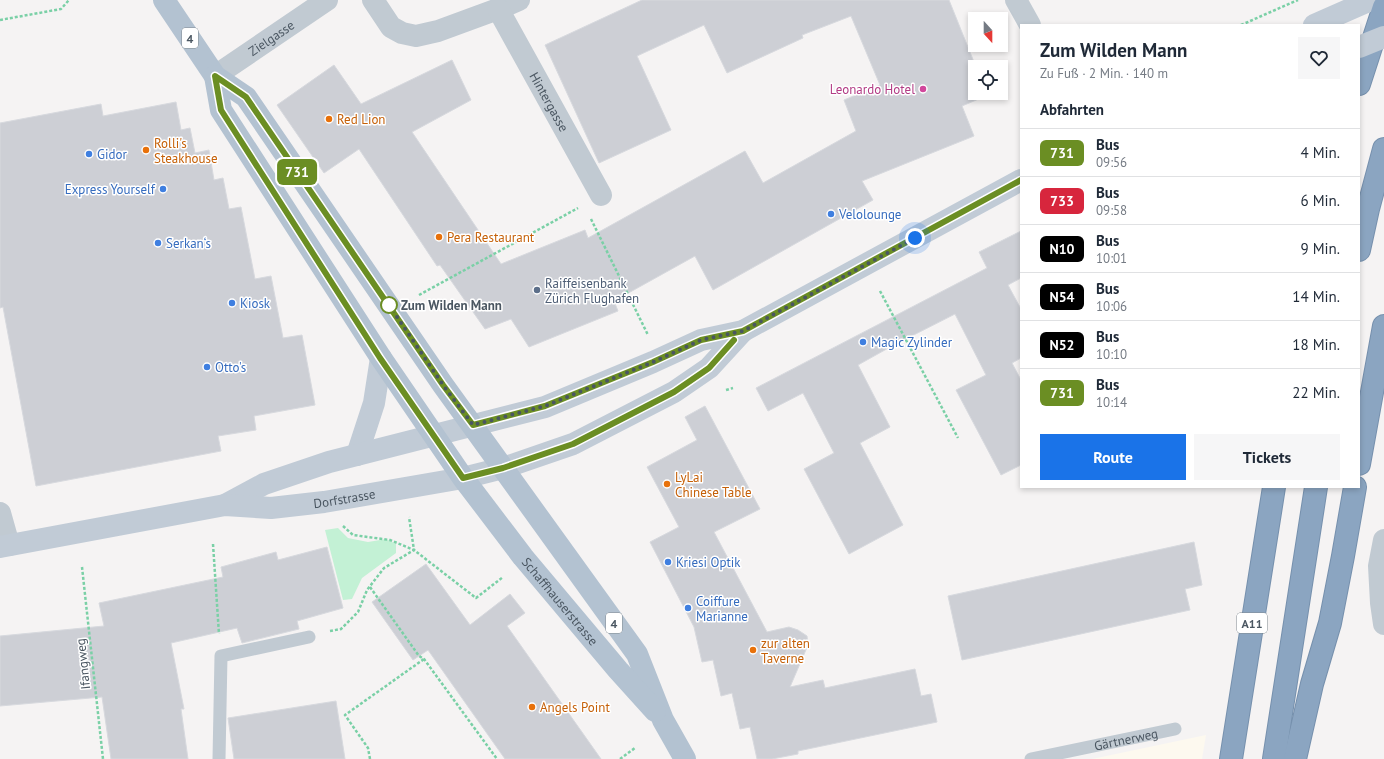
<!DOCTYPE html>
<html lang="de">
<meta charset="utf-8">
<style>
:root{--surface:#fff;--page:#f6f6f7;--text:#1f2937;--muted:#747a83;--line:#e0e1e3;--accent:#1a73e8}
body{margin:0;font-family:"PT Sans",sans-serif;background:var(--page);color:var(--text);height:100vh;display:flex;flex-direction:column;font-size:15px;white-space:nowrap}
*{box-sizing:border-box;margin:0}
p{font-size:13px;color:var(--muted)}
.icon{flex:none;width:22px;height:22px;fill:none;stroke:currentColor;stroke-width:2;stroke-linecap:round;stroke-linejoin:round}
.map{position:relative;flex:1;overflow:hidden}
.sheet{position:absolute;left:1020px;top:24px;width:340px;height:464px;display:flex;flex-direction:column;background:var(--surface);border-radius:0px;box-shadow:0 2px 6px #0003}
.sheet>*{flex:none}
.badge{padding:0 8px;border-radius:6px;font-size:14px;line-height:26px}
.needle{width:26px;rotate:159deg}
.buttons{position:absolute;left:968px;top:12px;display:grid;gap:8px}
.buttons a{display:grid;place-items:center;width:40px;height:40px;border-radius:0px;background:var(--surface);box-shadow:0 2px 6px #0003;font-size:20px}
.you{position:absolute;width:20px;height:20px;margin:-10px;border:3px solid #fff;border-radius:50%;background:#1a73e8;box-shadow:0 0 0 6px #1a73e833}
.map>.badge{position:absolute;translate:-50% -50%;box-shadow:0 0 0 2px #fff}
h2{padding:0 20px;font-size:15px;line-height:36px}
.round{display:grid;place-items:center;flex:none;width:42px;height:42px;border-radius:0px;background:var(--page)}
.overview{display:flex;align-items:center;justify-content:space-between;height:68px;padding:0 20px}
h1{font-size:19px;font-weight:800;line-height:30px}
.cta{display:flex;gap:8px;margin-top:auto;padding:8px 20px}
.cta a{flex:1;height:46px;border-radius:0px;background:var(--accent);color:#fff;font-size:16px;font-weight:800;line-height:46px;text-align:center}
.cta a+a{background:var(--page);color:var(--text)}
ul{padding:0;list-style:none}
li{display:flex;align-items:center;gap:12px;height:48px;padding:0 20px;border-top:1px solid var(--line)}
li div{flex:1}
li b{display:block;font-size:15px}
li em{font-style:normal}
li .badge{min-width:44px;font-weight:700;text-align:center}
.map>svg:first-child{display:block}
.commercial{fill:#fdf9ef}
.green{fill:#c3f1d5}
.building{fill:#cdcfd5;stroke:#d7d9de}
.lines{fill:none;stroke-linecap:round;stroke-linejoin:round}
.motorway-casing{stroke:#7690ad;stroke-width:24}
.path{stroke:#7ad0a6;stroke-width:2.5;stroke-dasharray:3 2;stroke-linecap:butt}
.service{stroke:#c1cad2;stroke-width:13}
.minor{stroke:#c1cad2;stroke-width:22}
.secondary{stroke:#c1cbd6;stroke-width:22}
.primary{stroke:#b3c2d1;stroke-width:22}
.motorway{stroke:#8ba5c1;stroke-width:22}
.secondary-bridge{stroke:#c1cbd6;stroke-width:22}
.line-casing{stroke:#fff;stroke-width:9}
.line{stroke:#6b8e23;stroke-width:6}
.walk{stroke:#4a5661;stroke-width:4;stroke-dasharray:0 7.2}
.hotel-dot{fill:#d1479c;stroke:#fff;stroke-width:1.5}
.food-dot{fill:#e8710a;stroke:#fff;stroke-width:1.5}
.shop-dot{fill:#3f7fe0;stroke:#fff;stroke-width:1.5}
.service-dot{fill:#5c6f8a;stroke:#fff;stroke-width:1.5}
.stop-dot{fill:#fff;stroke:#6b8e23;stroke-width:2}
.labels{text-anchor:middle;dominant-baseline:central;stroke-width:3;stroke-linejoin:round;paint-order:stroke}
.shield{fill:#fff;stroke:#808990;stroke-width:1}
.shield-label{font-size:12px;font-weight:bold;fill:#4a5661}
.street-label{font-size:13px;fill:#4a5661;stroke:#fff}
.hotel-label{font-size:13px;fill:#b23c85;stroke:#fff;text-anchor:end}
.food-label{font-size:13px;fill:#c56008;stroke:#fff;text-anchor:start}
.shop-label{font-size:13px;fill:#366cbe;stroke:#fff;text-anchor:start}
.service-label{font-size:13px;fill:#4e5e75;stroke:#fff;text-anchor:start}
.stop-label{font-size:13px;font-weight:bold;fill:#4a5661;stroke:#fff;text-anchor:start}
</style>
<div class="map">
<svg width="1384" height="759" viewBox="0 0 1384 759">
<rect width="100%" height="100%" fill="#f5f3f3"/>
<path class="commercial" d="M1206,735L1202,759H1092Z"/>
<path class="green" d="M338,528L348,538L368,542L386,539L396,544V553L362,578L352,599L343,600L325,530Z"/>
<g class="building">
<path d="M642,0H949L976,67H975V93H987L988,95L962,106L974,136L862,181L873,200L713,290L695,256L614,301L618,311L529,347L511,319L485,329L440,265L437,266L359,149L324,173L277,105L334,65L361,104L452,60L471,100L412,132L501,264L585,230L588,238L745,151L763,183L856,131L844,100L880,85L851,16L802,35L803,38L727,73L704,25L637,56L671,130L599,163L545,45Z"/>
<path d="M176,102L181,130L190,128L195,153L209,150L214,180L223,178L229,209L241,207L255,279L271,276L283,338L302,335L315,405L254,416L256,430L218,436L221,451L36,486L3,307L0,308V123L101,104L103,116Z"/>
<path d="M1021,231V278L1008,285L1021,309V358L1012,363L1021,380V465L1001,475L956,390L986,375L955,314L892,346L858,365L890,427L860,443L903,525L849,554L804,469L834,453L803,393L768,411L756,388L987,268L979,252Z"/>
<path d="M705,406L760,509L714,532L767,632L789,627L798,630L807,636L808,645L790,687L823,680L825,688L915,669L921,696L931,694L937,722L798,751V754L772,759H757L750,727L740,729L732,693L721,696L713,660L702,662L694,627L650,542L679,527L647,467L697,440L685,417Z"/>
<path d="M1194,542L1202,585L1185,589L1190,610L962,660L948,596Z"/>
<path d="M327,547L343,608L297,621L299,629L242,643L237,628L171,643L184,709H181L188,759H111L102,697L0,706V636L104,626L99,603L223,577L221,567L276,552L278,560Z"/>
<path d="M426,564L470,625L510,594L525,613L507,626L601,759H505L428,650L413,660L372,602Z"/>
<path d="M336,701L345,759H234L228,718Z"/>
</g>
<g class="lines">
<g class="motorway-casing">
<g id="motorway">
<path d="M1359,84L1384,7"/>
<path d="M1359,250L1368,209L1384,149"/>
<path d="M1359,464L1384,326"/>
<path d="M1231,759L1274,487"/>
<path d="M1274,759L1316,487"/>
<path d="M1295,759L1312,684L1330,623L1343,556L1355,487"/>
</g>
</g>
<g class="path">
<path d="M0,20L61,9L69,0"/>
<path d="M1241,25L1298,0"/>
<path d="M591,219L648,335"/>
<path d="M880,291L958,438"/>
<path d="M419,295L578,208"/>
<path d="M726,390L733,388"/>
<path d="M343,526L353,535L390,540L414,550L476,598L503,577"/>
<path d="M213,544L219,634"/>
<path d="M82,567L103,759"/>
<path d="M370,587L419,656L424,659L497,759"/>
<path d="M330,631L341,629L358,612L367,590L384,568L414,550L409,517"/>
<path d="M370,759L368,748L345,715L424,659"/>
<path d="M620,759L635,748"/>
</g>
<g class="service">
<path d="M219,759L221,656L309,637"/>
<path id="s1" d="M1031,759L1175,729"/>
</g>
<g class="minor">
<path d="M373,0L391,27L402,33L416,36L438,31L498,9L519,0"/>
<path d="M1016,0L1030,25"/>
<path id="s2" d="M498,9L601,195"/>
<path id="s3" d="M215,76L327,0"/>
<path d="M0,513L9,545"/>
<path d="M1384,540L1379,566L1381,603L1384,624"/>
</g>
<g class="secondary">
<path d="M1314,25L1371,0"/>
<path d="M357,455L374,403L381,358"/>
<path d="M225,505L264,484L329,462L545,407L653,362L701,340L743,331L1021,180"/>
<path id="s4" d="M0,547L225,505L271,508L324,502L463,478L503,468L573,444L674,392L709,368L743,331"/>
</g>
<g class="primary">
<path d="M164,0L215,76L246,97L443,385L637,654L663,720L685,759"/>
<path id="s5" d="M215,76L221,110L381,358L463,478L523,557L618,670L655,711"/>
</g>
<use href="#motorway" class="motorway"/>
<path class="secondary-bridge" d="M1359,47L1384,37"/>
</g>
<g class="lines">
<g class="line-casing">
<path id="line" d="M734,340L709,368L674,392L573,444L503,468L463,478L380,358L221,110L215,76L246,97L443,385L473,425L545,406L653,362L701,340L743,331L1021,180"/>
</g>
<use href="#line" class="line"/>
<path class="walk" d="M389,305L443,385L473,425L545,406L653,362L701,340L743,331L915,238"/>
</g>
<circle class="hotel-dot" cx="923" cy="89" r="4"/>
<g class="food-dot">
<circle cx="329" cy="119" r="4"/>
<circle cx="146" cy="150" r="4"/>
<circle cx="439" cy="237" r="4"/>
<circle cx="667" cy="484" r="4"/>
<circle cx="753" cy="650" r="4"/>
<circle cx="532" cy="707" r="4"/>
</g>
<g class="shop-dot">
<circle cx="89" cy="154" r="4"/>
<circle cx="163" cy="189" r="4"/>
<circle cx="831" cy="214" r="4"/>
<circle cx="158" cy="243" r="4"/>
<circle cx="232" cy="303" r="4"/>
<circle cx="863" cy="342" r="4"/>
<circle cx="207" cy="367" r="4"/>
<circle cx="668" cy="562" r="4"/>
<circle cx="688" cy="608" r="4"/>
</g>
<circle class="service-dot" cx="537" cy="290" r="4"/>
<circle class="stop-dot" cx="389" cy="305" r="8"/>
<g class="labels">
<g class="shield">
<rect x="182" y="28" width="16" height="20" rx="3"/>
<rect x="606" y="613" width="16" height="20" rx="3"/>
<rect x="1237" y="613" width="30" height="20" rx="3"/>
</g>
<g class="shield-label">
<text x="190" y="38">4</text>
<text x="614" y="623">4</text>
<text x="1252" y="623">A11</text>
</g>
<g class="street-label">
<text stroke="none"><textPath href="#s3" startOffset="68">Zielgasse</textPath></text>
<text stroke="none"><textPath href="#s2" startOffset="106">Hintergasse</textPath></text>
<text stroke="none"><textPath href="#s4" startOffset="349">Dorfstrasse</textPath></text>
<text stroke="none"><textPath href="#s5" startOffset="632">Schaffhauserstrasse</textPath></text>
<text transform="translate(83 664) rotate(-96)">Ifangweg</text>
<text stroke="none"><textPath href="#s1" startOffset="97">Gärtnerweg</textPath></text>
</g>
<g class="hotel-label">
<text x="915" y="89">Leonardo Hotel</text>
</g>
<g class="food-label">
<text x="337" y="119">Red Lion</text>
<text x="154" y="143">Rolli's<tspan x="154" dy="15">Steakhouse</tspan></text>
<text x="447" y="237">Pera Restaurant</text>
<text x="675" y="477">LyLai<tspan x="675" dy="15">Chinese Table</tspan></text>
<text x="761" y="643">zur alten<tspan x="761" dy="15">Taverne</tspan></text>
<text x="540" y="707">Angels Point</text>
</g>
<g class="shop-label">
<text x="97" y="154">Gidor</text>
<text x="155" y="189" text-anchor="end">Express Yourself</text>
<text x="839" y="214">Velolounge</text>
<text x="166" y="243">Serkan‘s</text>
<text x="240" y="303">Kiosk</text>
<text x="871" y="342">Magic Zylinder</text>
<text x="215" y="367">Otto's</text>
<text x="676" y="562">Kriesi Optik</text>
<text x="696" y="601">Coiffure<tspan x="696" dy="15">Marianne</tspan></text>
</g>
<g class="service-label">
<text x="545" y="283">Raiffeisenbank<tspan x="545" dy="15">Zürich Flughafen</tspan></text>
</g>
<g class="stop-label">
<text x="401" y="305">Zum Wilden Mann</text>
</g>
</g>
</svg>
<div class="buttons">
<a><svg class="needle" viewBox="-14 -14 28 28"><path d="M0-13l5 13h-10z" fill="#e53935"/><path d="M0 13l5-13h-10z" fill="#747a83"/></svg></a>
<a><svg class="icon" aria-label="locate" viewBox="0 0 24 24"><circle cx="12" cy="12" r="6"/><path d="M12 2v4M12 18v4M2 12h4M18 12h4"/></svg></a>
</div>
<div class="you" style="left:915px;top:238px"></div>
<b class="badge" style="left:297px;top:172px;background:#6b8e23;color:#fff">731</b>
<section class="sheet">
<div class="overview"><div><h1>Zum Wilden Mann</h1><p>Zu Fuß · 2 Min. · 140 m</p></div><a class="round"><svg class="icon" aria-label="heart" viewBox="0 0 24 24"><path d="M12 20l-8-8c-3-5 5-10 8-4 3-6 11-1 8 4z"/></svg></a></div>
<h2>Abfahrten</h2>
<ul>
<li><span class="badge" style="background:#6b8e23;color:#fff">731</span><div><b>Bus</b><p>09:56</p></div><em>4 Min.</em></li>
<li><span class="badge" style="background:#d7263d;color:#fff">733</span><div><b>Bus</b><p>09:58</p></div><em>6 Min.</em></li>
<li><span class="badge" style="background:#000;color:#fff">N10</span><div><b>Bus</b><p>10:01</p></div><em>9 Min.</em></li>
<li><span class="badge" style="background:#000;color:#fff">N54</span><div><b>Bus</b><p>10:06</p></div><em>14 Min.</em></li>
<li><span class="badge" style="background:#000;color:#fff">N52</span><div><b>Bus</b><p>10:10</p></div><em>18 Min.</em></li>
<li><span class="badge" style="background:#6b8e23;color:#fff">731</span><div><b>Bus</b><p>10:14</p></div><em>22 Min.</em></li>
</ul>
<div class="cta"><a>Route</a><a>Tickets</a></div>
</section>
</div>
